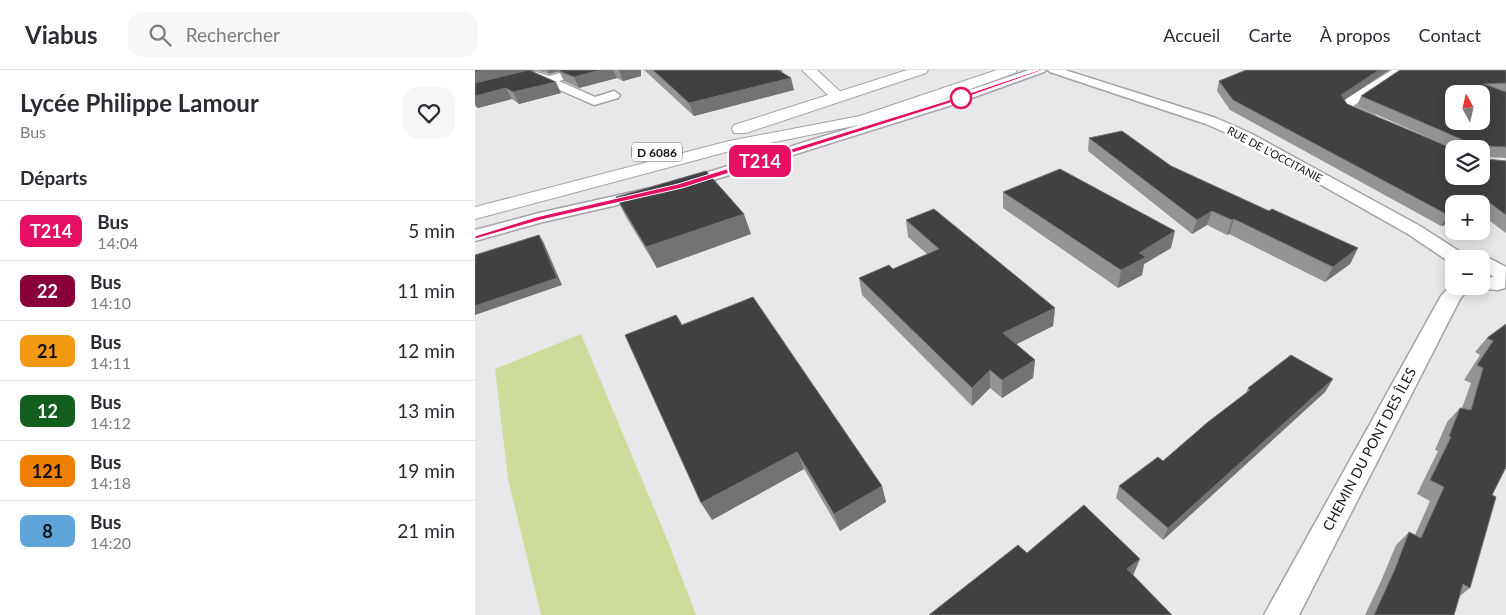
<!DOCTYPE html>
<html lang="fr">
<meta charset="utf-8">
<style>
:root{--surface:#fff;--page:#f7f7f7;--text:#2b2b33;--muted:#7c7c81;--line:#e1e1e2}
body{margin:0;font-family:Lato,sans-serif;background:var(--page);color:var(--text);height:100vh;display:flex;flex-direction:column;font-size:19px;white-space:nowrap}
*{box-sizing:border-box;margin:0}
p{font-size:16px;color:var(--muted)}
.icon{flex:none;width:28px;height:28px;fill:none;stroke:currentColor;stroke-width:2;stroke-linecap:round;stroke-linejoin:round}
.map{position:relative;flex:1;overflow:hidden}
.panel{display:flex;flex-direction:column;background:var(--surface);width:475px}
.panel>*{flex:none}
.badge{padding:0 10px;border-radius:8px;font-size:18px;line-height:32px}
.needle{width:32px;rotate:352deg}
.tools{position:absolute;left:970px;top:15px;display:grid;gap:10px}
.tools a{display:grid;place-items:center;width:45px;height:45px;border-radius:10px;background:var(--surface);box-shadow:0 2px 12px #0003;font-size:25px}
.map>.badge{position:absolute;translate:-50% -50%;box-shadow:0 0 0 2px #fff}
h2{padding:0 20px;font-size:19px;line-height:45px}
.round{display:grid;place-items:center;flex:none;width:52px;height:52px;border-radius:15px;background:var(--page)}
.headline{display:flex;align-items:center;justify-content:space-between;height:85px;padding:0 20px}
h1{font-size:24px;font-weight:700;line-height:38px}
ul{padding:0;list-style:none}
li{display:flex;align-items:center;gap:15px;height:60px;padding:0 20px;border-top:1px solid var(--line)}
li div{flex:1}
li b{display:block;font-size:19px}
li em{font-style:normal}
li .badge{min-width:55px;font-weight:700;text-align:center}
header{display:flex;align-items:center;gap:30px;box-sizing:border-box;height:70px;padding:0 25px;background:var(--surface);border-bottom:1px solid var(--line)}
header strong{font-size:24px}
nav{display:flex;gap:28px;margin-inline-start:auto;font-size:18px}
.search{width:350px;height:45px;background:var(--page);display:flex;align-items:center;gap:12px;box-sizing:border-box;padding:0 18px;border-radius:15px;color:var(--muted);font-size:19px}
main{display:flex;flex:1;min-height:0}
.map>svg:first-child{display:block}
.green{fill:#cddc9b}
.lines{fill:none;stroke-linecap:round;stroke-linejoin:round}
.street-casing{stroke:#a3a3a6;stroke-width:3}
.secondary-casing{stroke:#a3a3a6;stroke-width:2}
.primary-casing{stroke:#a3a3a6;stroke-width:2}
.street{fill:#fff;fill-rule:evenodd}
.secondary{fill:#fff;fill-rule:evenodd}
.primary{fill:#fff;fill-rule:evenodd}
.wall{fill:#949497}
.shaded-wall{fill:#737375}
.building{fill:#414143;stroke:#737375;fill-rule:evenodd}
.line{fill:#e50f63;stroke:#fff}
.stop-dot{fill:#fff;stroke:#e50f63;stroke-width:2.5}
.labels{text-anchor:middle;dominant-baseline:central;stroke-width:5;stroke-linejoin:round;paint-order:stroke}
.far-street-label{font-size:11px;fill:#151516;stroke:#fff}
.shield{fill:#fff;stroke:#5b5b5c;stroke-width:1}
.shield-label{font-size:12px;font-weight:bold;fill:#151516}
.street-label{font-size:14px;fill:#151516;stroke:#fff}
</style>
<header>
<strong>Viabus</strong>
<div class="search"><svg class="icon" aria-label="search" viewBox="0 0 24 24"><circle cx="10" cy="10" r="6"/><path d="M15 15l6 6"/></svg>Rechercher</div>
<nav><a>Accueil</a><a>Carte</a><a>À propos</a><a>Contact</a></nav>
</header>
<main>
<section class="panel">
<div class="headline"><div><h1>Lycée Philippe Lamour</h1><p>Bus</p></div><a class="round"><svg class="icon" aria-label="heart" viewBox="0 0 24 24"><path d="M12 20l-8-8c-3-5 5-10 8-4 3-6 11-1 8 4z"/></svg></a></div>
<h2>Départs</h2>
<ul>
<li><span class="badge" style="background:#e50f63;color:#fff">T214</span><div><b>Bus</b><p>14:04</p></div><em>5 min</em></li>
<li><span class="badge" style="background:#890038;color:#fff">22</span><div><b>Bus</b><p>14:10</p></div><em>11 min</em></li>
<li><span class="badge" style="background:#f49a12;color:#111">21</span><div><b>Bus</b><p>14:11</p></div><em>12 min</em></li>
<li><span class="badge" style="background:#125e1d;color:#fff">12</span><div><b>Bus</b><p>14:12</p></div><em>13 min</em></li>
<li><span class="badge" style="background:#ee7f00;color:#111">121</span><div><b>Bus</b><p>14:18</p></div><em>19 min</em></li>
<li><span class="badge" style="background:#5fa4d9;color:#111">8</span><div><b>Bus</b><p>14:20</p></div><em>21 min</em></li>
</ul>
</section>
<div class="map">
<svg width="1031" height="545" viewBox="0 0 1031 545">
<rect width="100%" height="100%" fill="#e8e8eb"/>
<path class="green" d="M106,264L194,474L221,545H66L33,409L20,299Z"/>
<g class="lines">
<g class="street-casing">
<g id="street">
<path d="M97,0H116L114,2L84,11L120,27L139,21L145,25L143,28L119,35L60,9L0,24V16L61,2L74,6Z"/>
<path d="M554,0H571L569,2L480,34L213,118H201L199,115L201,112L472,28Z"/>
<path d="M573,0H590L741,48L775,63L945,156L987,183L989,187L988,189H979V192L973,191L933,164L765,69L731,54L575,2Z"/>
<path d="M917,0H931L878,36L899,45L901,48L899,51C887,54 870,44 864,35L866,32Z"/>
<path d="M171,119L177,121L179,124L177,127L68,152L0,171V160L64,143Z"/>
<path d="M1006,184L1031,197L1030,218L1023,220L999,218L997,216H1006V208L1019,207L1006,198V189H997L999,186Z"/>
<path d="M979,212V216H996L985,229L824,545H789L966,226Z"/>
</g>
</g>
<g class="secondary-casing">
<path id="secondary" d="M327,0H342L370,26L367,29H357Z"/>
</g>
<g class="primary-casing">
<g id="primary">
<path d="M432,0H453L451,3L271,63H259L257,59L259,55Z"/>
<path d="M522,0H542L540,3L440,39L394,53L255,81L0,149V137L254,71L385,46Z"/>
</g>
</g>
<use href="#street" class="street"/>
<use href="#secondary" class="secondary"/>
<use href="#primary" class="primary"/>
</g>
<g class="wall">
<path d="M0,0H166V6L148,11L142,8L104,18L89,11L84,1L74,4L61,0L56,1L86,23L44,34L37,29L3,38L0,36Z"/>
<path d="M169,0H307L308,3L319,20L219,46Z"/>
<path d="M914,0L869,30L872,34L979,106L1006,79H979L882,36L886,26L1031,0V88L1011,87V89L1031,91V163L1007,145L966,156L755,40L742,21L744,11Z"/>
<path d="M614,68L696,96L794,141L883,178L875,194L850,212L754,164L752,165L732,155L717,164L613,81Z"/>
<path d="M528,122L696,178L669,194L667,205L643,218L528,138Z"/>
<path d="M141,127L276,164L182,198L151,147Z"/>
<path d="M431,150L580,238L578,256L541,274L560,290L558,308L527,328L515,318L497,336L387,225L384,208L418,199L452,184L433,167Z"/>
<path d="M1031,254V399H1030L1017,425L995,518L985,526L979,545H890L906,511L921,475L934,462L940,465L955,431L942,424L963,381L960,380L972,352L985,338H987L996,313L989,310L1005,285L1000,282L1012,268Z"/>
<path d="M207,255L407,416L411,432L365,461L329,399L237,450Z"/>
<path d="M858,309L850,322L688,470L641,428L644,416L688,391L771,323L773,318Z"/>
</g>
<g class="shaded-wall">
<path d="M9,0H61L0,14V2Z"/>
<path d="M72,0H90L74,4Z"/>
<path d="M126,0H138L142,8L104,18L99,7Z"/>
<path d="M144,0H166V6L148,11Z"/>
<path d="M904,0H914L862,35L866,25Z"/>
<path d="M316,8L319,20L219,46L214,33Z"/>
<path d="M81,12L86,23L44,34L38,22Z"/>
<path d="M31,18L37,29L3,38L0,33V26Z"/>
<path d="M1015,133L1007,145H1006V136Z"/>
<path d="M737,141L732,155L717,164L722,150Z"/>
<path d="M979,143V153L966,156L973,145Z"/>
<path d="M269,144L276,164L182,198L171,177Z"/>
<path d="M759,149L754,164L752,165L757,150Z"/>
<path d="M700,161L696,178L669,194L667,205L643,218L646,200L664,183Z"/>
<path d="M64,165L68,171L87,215L0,245V236Z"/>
<path d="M883,178L875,194L850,212L858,197Z"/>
<path d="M580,238L578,256L528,281V263Z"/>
<path d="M560,290L558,308L527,328V310Z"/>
<path d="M515,300V318L497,336V318Z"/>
<path d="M858,309L850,322L688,470L693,458Z"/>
<path d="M322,382L329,399L237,450L226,433Z"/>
<path d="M407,416L411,432L365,461L359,444Z"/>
<path d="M665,489L657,508L652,499Z"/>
</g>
<g class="building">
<path d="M0,0H9L0,2Z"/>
<path d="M54,0L81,12L38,22L31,18L0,26V13Z"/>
<path d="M86,0H126L99,7L84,1Z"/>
<path d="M178,0H303L316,8L214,33Z"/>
<path d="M771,0H904L866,25L872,34L979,79V106H1006V79H986V69L886,26L925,0H1031V13L1009,14L1031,22V77L1013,76L1011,78V89L1031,91V145L1015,133L1006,136V134H979V143L973,145L758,30L744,11ZM979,24H1006V51H979Z"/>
<path d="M647,61L696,96L794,141L797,139L883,178L858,197L759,149L757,150L737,141L722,150L614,68Z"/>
<path d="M585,99L700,161L664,183L671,187L646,200L528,122Z"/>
<path d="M231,101L269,144L171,177L141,127Z"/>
<path d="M459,139L580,238L528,263L560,290L527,310L515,300L497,318L384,208L414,195L418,199L464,179L431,150Z"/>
<path d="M64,165L82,208L0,236V185Z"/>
<path d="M278,227L407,416L359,444L322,382L226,433L150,265L201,245L207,255Z"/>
<path d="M1031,254V397L1017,425L1021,427L995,518L988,514L979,545H899L920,499L934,462L946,468L969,417L955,410L976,367L974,366L985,338L996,340L1008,298L1002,295L1018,271L1012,268Z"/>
<path d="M816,285L858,309L693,458L644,416L683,387L688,391L733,352L775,320L773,318Z"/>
<path d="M609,435L665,489L652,499L697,545H454L543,475L552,483Z"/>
</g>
<path class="line" d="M564,0H568L478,32L207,118L66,150L0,169V166L61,147L203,114L474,30Z"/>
<circle class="stop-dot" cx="486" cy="28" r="10"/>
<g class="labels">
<g class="far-street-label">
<text transform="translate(800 84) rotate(28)">RUE DE L'OCCITANIE</text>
</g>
<rect class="shield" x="157" y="72.5" width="50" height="19" rx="4"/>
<g class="shield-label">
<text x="182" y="82">D 6086</text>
</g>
<g class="street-label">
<text transform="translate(894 379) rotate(-62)">CHEMIN DU PONT DES ÎLES</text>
</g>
</g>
</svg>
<div class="tools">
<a><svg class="needle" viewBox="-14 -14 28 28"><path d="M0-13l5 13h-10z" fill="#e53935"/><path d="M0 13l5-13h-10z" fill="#7c7c81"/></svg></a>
<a><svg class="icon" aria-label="layers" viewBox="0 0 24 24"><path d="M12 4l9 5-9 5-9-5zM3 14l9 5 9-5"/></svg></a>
<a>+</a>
<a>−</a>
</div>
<b class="badge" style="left:285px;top:91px;background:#e50f63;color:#fff">T214</b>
</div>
</main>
